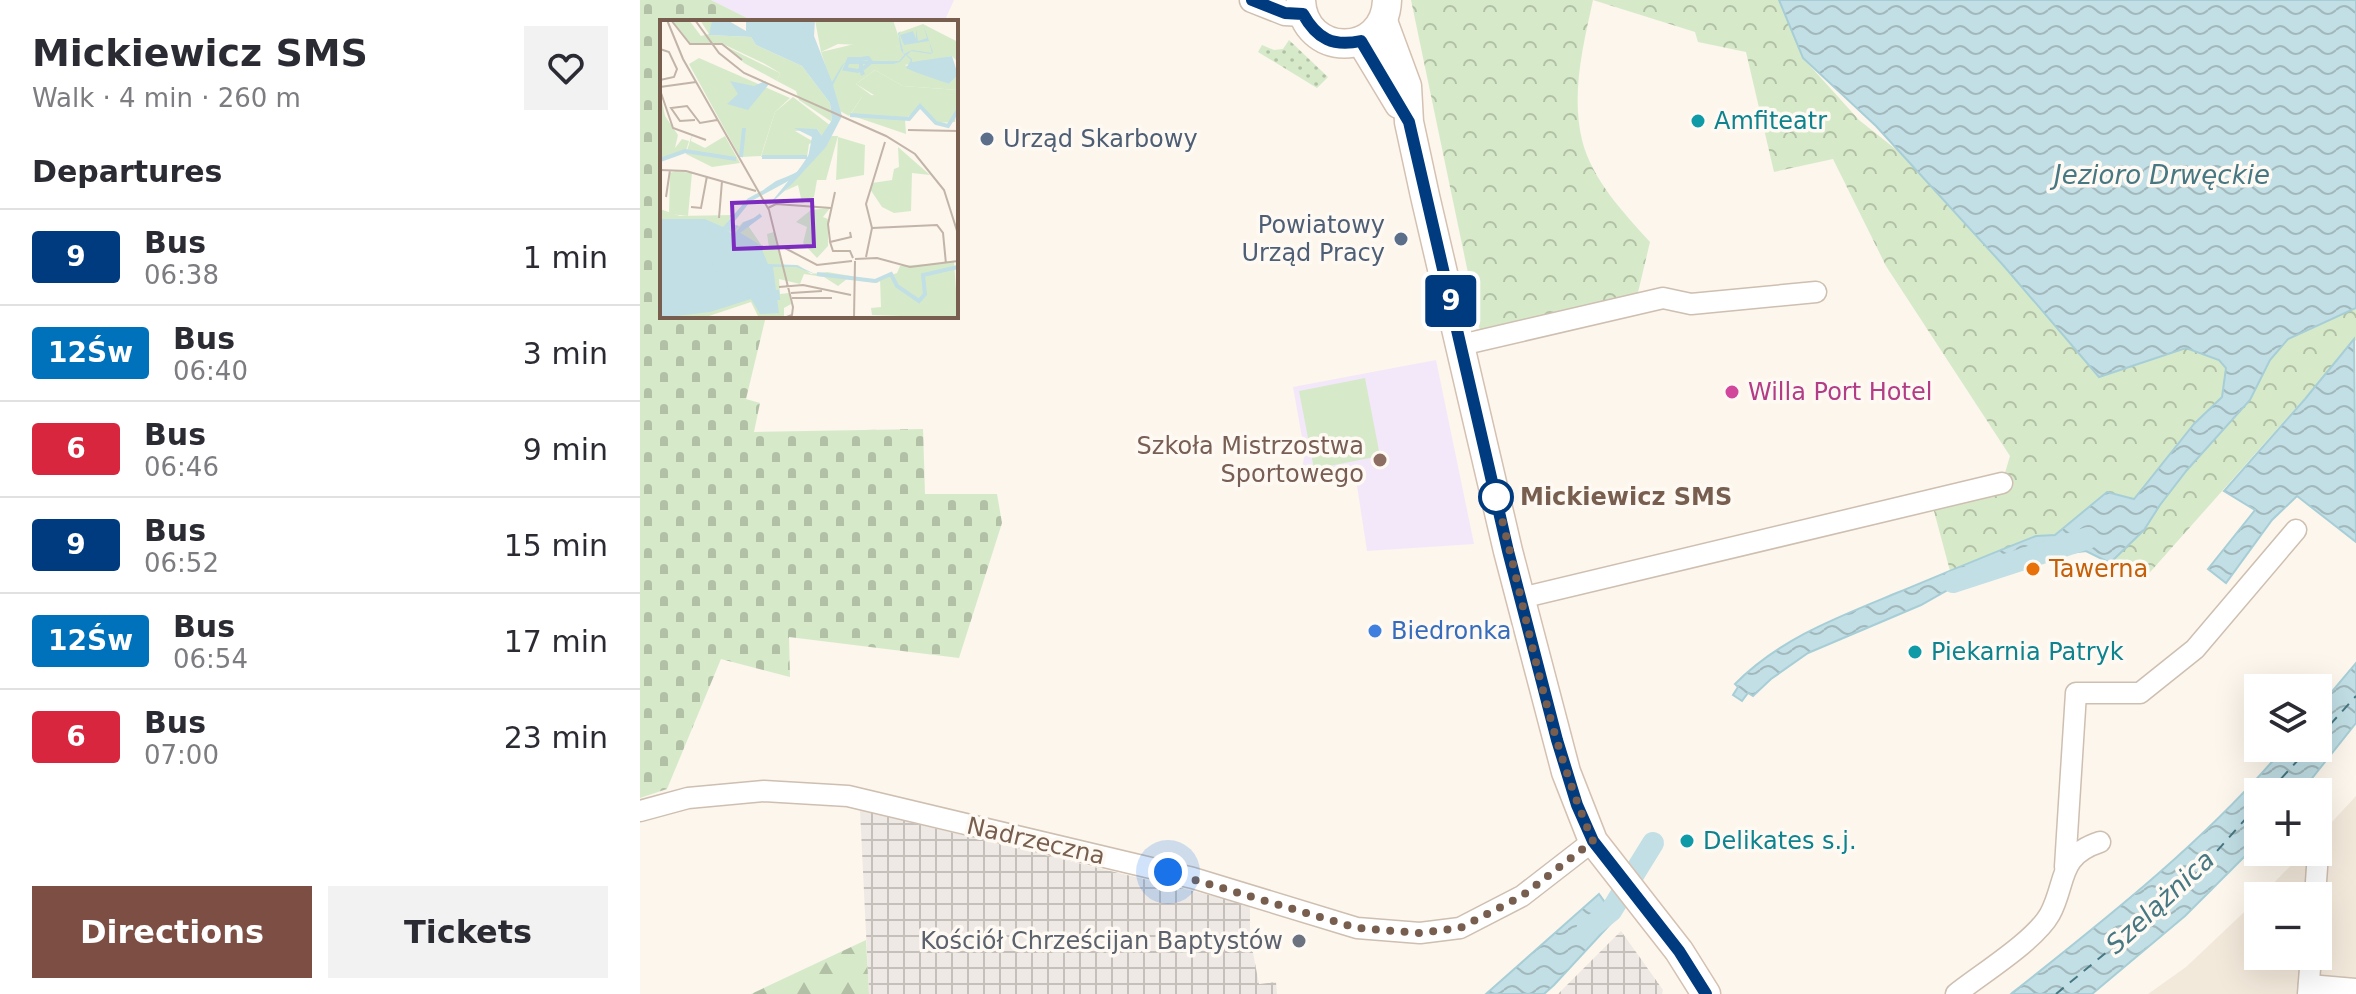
<!DOCTYPE html>
<meta charset="utf-8">
<style>
:root{--surface:#fff;--page:#f2f2f3;--text:#2b2b33;--muted:#7c7c81;--line:#e1e1e2;--accent:#7c4e44}
body{margin:0;font-family:"DejaVu Sans",sans-serif;background:var(--page);color:var(--text);height:100vh;display:flex;flex-direction:column;font-size:30px;white-space:nowrap}
*{box-sizing:border-box;margin:0}
p{font-size:26px;color:var(--muted)}
.icon{flex:none;width:44px;height:44px;fill:none;stroke:currentColor;stroke-width:2;stroke-linecap:round;stroke-linejoin:round}
.map{position:relative;flex:1;overflow:hidden}
.side{display:flex;flex-direction:column;background:var(--surface);width:640px}
.side>*{flex:none}
.badge{padding:0 16px;border-radius:6px;font-size:28px;line-height:52px}
.controls{position:absolute;left:1604px;top:674px;display:grid;gap:16px}
.controls a{display:grid;place-items:center;width:88px;height:88px;border-radius:0px;background:var(--surface);box-shadow:0 8px 32px #0002;font-size:40px}
.you{position:absolute;width:40px;height:40px;margin:-20px;border:6px solid #fff;border-radius:50%;background:#1a73e8;box-shadow:0 0 0 12px #1a73e833}
.map>.badge{position:absolute;translate:-50% -50%;box-shadow:0 0 0 4px #fff}
h2{padding:0 32px;font-size:30px;line-height:72px}
.round{display:grid;place-items:center;flex:none;width:84px;height:84px;border-radius:0px;background:var(--page)}
.headline{display:flex;align-items:center;justify-content:space-between;height:136px;padding:0 32px}
h1{font-size:38px;font-weight:700;line-height:60px}
.primary-button{display:flex;gap:16px;margin-top:auto;padding:16px 32px}
.primary-button a{flex:1;height:92px;border-radius:0px;background:var(--accent);color:#fff;font-size:32px;font-weight:700;line-height:92px;text-align:center}
.primary-button a+a{background:var(--page);color:var(--text)}
ul{padding:0;list-style:none}
li{display:flex;align-items:center;gap:24px;height:96px;padding:0 32px;border-top:2px solid var(--line)}
li div{flex:1}
li b{display:block;font-size:30px}
li em{font-style:normal}
li .badge{min-width:88px;font-weight:700;text-align:center}
main{display:flex;flex:1;min-height:0}
.map>svg:first-child{display:block}
.residential{fill:#f3e9db}
.industrial{fill:url(#industrial-grid)}
.education{fill:#f3e8f9}
.grass{fill:url(#grass-dots)}
.forest{fill:url(#forest-firs)}
.cemetery{fill:url(#cemetery-stones)}
.park{fill:url(#park-crowns)}
.garden{fill:#d6eaca}
.water{fill:url(#water-waves);stroke:#a7ced7;stroke-width:2}
.lines{fill:none;stroke-linecap:round;stroke-linejoin:round}
.canal{stroke:#c1dfe5;stroke-width:22}
.ferry{stroke:#467782;stroke-width:2;stroke-dasharray:10 8;stroke-linecap:butt}
.minor-casing{stroke:#cebfb1;stroke-width:23}
.tertiary-casing{stroke:#cebfb1;stroke-width:27}
.secondary-casing{stroke:#d4c1b1;stroke-width:31}
.minor{stroke:#fff;stroke-width:20}
.tertiary{stroke:#fff;stroke-width:24}
.secondary{stroke:#fff;stroke-width:28}
.line-casing{stroke:#fff;stroke-width:18}
.line{stroke:#003b80;stroke-width:12}
.walk{stroke:#775e4f;stroke-width:8;stroke-dasharray:0 14.4}
.culture-dot{fill:#0f9aa8;stroke:#fefaf3;stroke-width:3}
.service-dot{fill:#5c6f8a;stroke:#fefaf3;stroke-width:3}
.hotel-dot{fill:#d1479c;stroke:#fefaf3;stroke-width:3}
.education-dot{fill:#8d6e63;stroke:#fefaf3;stroke-width:3}
.stop-dot{fill:#fff;stroke:#003b80;stroke-width:4}
.food-dot{fill:#e8710a;stroke:#fefaf3;stroke-width:3}
.shop-dot{fill:#3f7fe0;stroke:#fefaf3;stroke-width:3}
.worship-dot{fill:#6b7280;stroke:#fefaf3;stroke-width:3}
.labels{text-anchor:middle;dominant-baseline:central;stroke-width:7;stroke-linejoin:round;paint-order:stroke}
.culture-label{font-size:24px;fill:#0d838f;stroke:#fefaf3;text-anchor:start}
.service-label{font-size:24px;fill:#4e5e75;stroke:#fefaf3;text-anchor:start}
.hotel-label{font-size:24px;fill:#b23c85;stroke:#fefaf3;text-anchor:start}
.education-label{font-size:24px;fill:#785e54;stroke:#fefaf3;text-anchor:end}
.stop-label{font-size:24px;font-weight:bold;fill:#775e4f;stroke:#fefaf3;text-anchor:start}
.food-label{font-size:24px;fill:#c56008;stroke:#fefaf3;text-anchor:start}
.shop-label{font-size:24px;fill:#366cbe;stroke:#fefaf3;text-anchor:start}
.street-label{font-size:24px;fill:#775e4f;stroke:#fefaf3}
.worship-label{font-size:24px;fill:#5b616d;stroke:#fefaf3;text-anchor:end}
.water-label{font-size:26px;font-style:italic;fill:#467782;stroke:#fefaf3}
.inset-river{fill:none;stroke:#c1dfe5;stroke-width:4}
.inset-road{fill:none;stroke:#c3b4a8;stroke-width:2}
.view{fill:#7b2cbf;fill-opacity:0.15;stroke:#7b2cbf;stroke-width:4}
.inset-edge{fill:none;stroke:#775e4f;stroke-width:4}
</style>
<main>
<section class="side">
<div class="headline"><div><h1>Mickiewicz SMS</h1><p>Walk · 4 min · 260 m</p></div><a class="round"><svg class="icon" aria-label="heart" viewBox="0 0 24 24"><path d="M12 20l-8-8c-3-5 5-10 8-4 3-6 11-1 8 4z"/></svg></a></div>
<h2>Departures</h2>
<ul>
<li><span class="badge" style="background:#003b80;color:#fff">9</span><div><b>Bus</b><p>06:38</p></div><em>1 min</em></li>
<li><span class="badge" style="background:#0072bc;color:#fff">12Św</span><div><b>Bus</b><p>06:40</p></div><em>3 min</em></li>
<li><span class="badge" style="background:#d7263d;color:#fff">6</span><div><b>Bus</b><p>06:46</p></div><em>9 min</em></li>
<li><span class="badge" style="background:#003b80;color:#fff">9</span><div><b>Bus</b><p>06:52</p></div><em>15 min</em></li>
<li><span class="badge" style="background:#0072bc;color:#fff">12Św</span><div><b>Bus</b><p>06:54</p></div><em>17 min</em></li>
<li><span class="badge" style="background:#d7263d;color:#fff">6</span><div><b>Bus</b><p>07:00</p></div><em>23 min</em></li>
</ul>
<div class="primary-button"><a>Directions</a><a>Tickets</a></div>
</section>
<div class="map">
<svg width="1716" height="994" viewBox="0 0 1716 994">
<defs>
<pattern id="industrial-grid" width="8" height="8" patternUnits="userSpaceOnUse" patternTransform="scale(2)"><rect width="8" height="8" fill="#eee9e4"/><path d="M0 4h8M4 0v8" fill="none" stroke="#c6c0bb"/></pattern>
<pattern id="grass-dots" width="8" height="8" patternUnits="userSpaceOnUse" patternTransform="scale(2)"><rect width="8" height="8" fill="#d6eaca"/><path d="M2 2h.1M6 6h.1" fill="none" stroke="#b2c1a6" stroke-width="1.8" stroke-linecap="round"/></pattern>
<pattern id="forest-firs" width="22" height="20" patternUnits="userSpaceOnUse" patternTransform="scale(2)"><rect width="22" height="20" fill="#d6eaca"/><path d="M5 1l3.5 6h-7zM16 11l3.5 6h-7z" fill="#b2c1a6"/></pattern>
<pattern id="cemetery-stones" width="16" height="16" patternUnits="userSpaceOnUse" patternTransform="scale(2)"><rect width="16" height="16" fill="#d6eaca"/><path d="M2 7V4a2 2 0 0 1 4 0v3zM10 15v-3a2 2 0 0 1 4 0v3z" fill="#b2c1a6"/></pattern>
<pattern id="park-crowns" width="20" height="18" patternUnits="userSpaceOnUse" patternTransform="scale(2)"><rect width="20" height="18" fill="#d6eaca"/><path d="M2 6a3 3 0 1 1 6 0M12 15a3 3 0 1 1 6 0" fill="none" stroke="#b2c1a6"/></pattern>
<pattern id="water-waves" width="16" height="10" patternUnits="userSpaceOnUse" patternTransform="scale(2)"><rect width="16" height="10" fill="#c1dfe5"/><path d="M0 5q4-4 8 0t8 0" fill="none" stroke="#a2b8bc"/></pattern>
</defs>
<rect width="100%" height="100%" fill="#fcf6ec"/>
<path class="residential" d="M1716,796V994H1508L1546,967L1618,899V956H1678V896H1621L1664,852H1678V837Z"/>
<g class="industrial">
<path d="M220,810L610,905V937L619,984L636,982L637,994H229Z"/>
<path d="M981,931L1023,990L1022,994H918Z"/>
</g>
<g class="education">
<path d="M71,0H314L304,22H115Z"/>
<path d="M796,360L834,544L727,551L714,466L660,476L665,454L653,387Z"/>
</g>
<path class="grass" d="M649,40L688,77L677,88L618,52L622,45L634,50L643,49Z"/>
<path class="forest" d="M226,940L229,994H111Z"/>
<path class="cemetery" d="M0,0H71L115,22H22V316H126L106,399L120,403L114,432L283,429L285,494H357L362,523L319,658L149,637L150,677L81,659L27,789L0,798Z"/>
<path class="park" d="M771,0H1139L1163,58L1219,120L1263,155L1363,265L1459,377L1716,0V340L1504,579L1445,539L1313,582L1291,500L1362,483L1370,456L1246,266L1193,159L1134,172L1106,52L1058,42L1055,32L953,0C943,46 931,94 942,140C952,180 984,213 1010,242L995,305L842,340Z"/>
<path class="garden" d="M725,378L740,456L674,469L659,391Z"/>
<g class="water">
<path d="M1139,0H1716V308L1648,339L1630,360L1610,400L1547,470L1520,505L1504,530L1470,563L1446,551L1422,554L1417,543L1352,565L1281,605L1168,653L1131,679L1113,696L1108,693L1102,701L1093,695L1098,687L1095,684C1140,638 1201,616 1259,592C1305,573 1350,554 1396,536L1415,535L1467,492L1494,499L1554,424L1582,397L1586,368L1579,360L1546,348L1459,377L1363,265L1236,126L1163,58Z"/>
<path d="M1714,339L1716,542L1657,496L1632,520L1586,583L1568,569L1615,510L1584,491L1665,399Z"/>
<path d="M1716,663V723L1661,792H1618V843L1545,916L1452,994H1371C1467,918 1564,842 1644,748H1678V708Z"/>
<path d="M959,894L976,918L914,985L904,994H846Z"/>
</g>
<g class="lines">
<g class="canal">
<path d="M1313,582L1448,538"/>
<path d="M947,930L971,911L1013,843"/>
</g>
<g class="ferry">
<path d="M1678,738L1716,696"/>
<path d="M1629,792L1669,748"/>
<path d="M1416,994L1543,889L1618,805"/>
</g>
<g class="minor-casing">
<g id="minor">
<path d="M821,345L1023,298L1051,304L1176,292"/>
<path d="M881,598L1362,483"/>
<path d="M0,811L48,798L124,791L208,796L553,878L717,928L780,933L820,928L882,896L953,841"/>
<path d="M1425,867L1436,693H1500L1555,649L1656,530"/>
<path d="M1675,896L1678,853"/>
<path d="M1669,985L1716,989"/>
<path d="M1316,994C1341,974 1395,941 1410,914C1427,882 1417,856 1460,842"/>
<path d="M1668,994L1671,956"/>
</g>
</g>
<g class="tertiary-casing">
<path id="tertiary" d="M612,0L645,13L663,14"/>
</g>
<g class="secondary-casing">
<g id="secondary">
<path d="M661,0C663,57 745,59 747,0"/>
<path d="M743,21L767,86L769,122L785,196L868,551L926,772L953,841L1039,951L1066,994"/>
<path d="M721,41L759,104"/>
</g>
</g>
<use href="#minor" class="minor"/>
<use href="#tertiary" class="tertiary"/>
<use href="#secondary" class="secondary"/>
</g>
<g class="lines">
<g class="line-casing">
<path id="line" d="M612,0L645,13L663,14C677,39 693,47 721,41L769,122L868,551L917,740L937,805L953,841L1039,951L1066,994"/>
</g>
<use href="#line" class="line"/>
<path class="walk" d="M528,872L717,928L780,933L820,928L882,896L953,841C905,732 887,611 856,497"/>
</g>
<g class="culture-dot">
<circle cx="1058" cy="121" r="8"/>
<circle cx="1275" cy="652" r="8"/>
<circle cx="1047" cy="841" r="8"/>
</g>
<g class="service-dot">
<circle cx="347" cy="139" r="8"/>
<circle cx="761" cy="239" r="8"/>
</g>
<circle class="hotel-dot" cx="1092" cy="392" r="8"/>
<circle class="education-dot" cx="740" cy="460" r="8"/>
<circle class="stop-dot" cx="856" cy="497" r="16"/>
<circle class="food-dot" cx="1393" cy="569" r="8"/>
<circle class="shop-dot" cx="735" cy="631" r="8"/>
<circle class="worship-dot" cx="659" cy="941" r="8"/>
<g class="labels">
<g class="culture-label">
<text x="1074" y="121">Amfiteatr</text>
<text x="1291" y="652">Piekarnia Patryk</text>
<text x="1063" y="841">Delikates s.j.</text>
</g>
<g class="service-label">
<text x="363" y="139">Urząd Skarbowy</text>
<text x="745" y="225" text-anchor="end">Powiatowy<tspan x="745" dy="28">Urząd Pracy</tspan></text>
</g>
<g class="hotel-label">
<text x="1108" y="392">Willa Port Hotel</text>
</g>
<g class="education-label">
<text x="724" y="446">Szkoła Mistrzostwa<tspan x="724" dy="28">Sportowego</tspan></text>
</g>
<g class="stop-label">
<text x="880" y="497">Mickiewicz SMS</text>
</g>
<g class="food-label">
<text x="1409" y="569">Tawerna</text>
</g>
<g class="shop-label">
<text x="751" y="631">Biedronka</text>
</g>
<g class="street-label">
<text transform="translate(396 841) rotate(13)">Nadrzeczna</text>
</g>
<g class="worship-label">
<text x="643" y="941">Kościół Chrześcijan Baptystów</text>
</g>
<g class="water-label">
<text x="1522" y="175">Jezioro Drwęckie</text>
<text transform="translate(1520 902) rotate(-43)">Szelążnica</text>
</g>
</g>
<g transform="translate(20 20)">
<rect width="298" height="298" fill="#fcf6ec"/>
<path d="M263,4L298,22V31L244,34L238,13ZM215,50L243,66L298,70L295,102L276,103L260,87L245,99L246,114L190,95L202,77L214,75L196,64ZM133,77L171,106L162,116L157,109L135,111L154,122L149,124L147,137H101L115,92ZM32,114L31,121L45,128L65,116L80,143L52,147L26,134ZM178,117L205,125L204,155L176,160ZM294,242L298,298L212,295L211,288L221,287L220,259L237,253L240,246Z" fill="#d6eaca"/>
<path d="M12,0H29L41,16L49,14L40,0H56L50,15L91,17L96,25L142,46L170,83L172,102L139,80L136,71L117,61L120,53L105,44L63,24H31ZM155,0H233L242,27L178,24L161,32ZM0,72L5,96L18,115L15,128L22,119L29,121L26,131L0,140ZM171,116H178L166,160H157L154,177L142,183L138,165L125,171ZM238,127L270,155L252,153L251,191L234,193L222,187L210,169L212,163L232,160L234,149L239,147Z" fill="#d6eaca"/>
<path d="M203,22L242,27L244,36L252,31H298V42L292,36L245,45L289,64L298,55V70L243,66L215,50L196,64L214,77H202L189,96L180,91L161,32Z" fill="#d6eaca"/>
<path d="M170,188L163,197L168,199V226L157,238L143,223L147,207L136,202L151,190Z" fill="#d6eaca"/>
<path d="M0,189L20,196L72,195L66,206L73,213L83,202L92,201L89,207L102,226L109,227L107,214L114,212L123,245H138L151,254L167,252L215,260L231,252L255,279L263,275L264,253L288,246L298,248L265,256L267,274L260,282L242,272L230,255L217,263L187,259L178,266L164,257L144,254L140,264L119,259L120,274L129,273L131,284L124,288V297L99,298L91,282L49,296L0,298Z" fill="#d6eaca"/>
<path d="M65,26L120,53L117,61L84,43ZM39,38L130,78L115,92L101,136L80,137L29,44ZM16,151L32,153L28,196L9,194L10,153Z" fill="#d6eaca"/>
<path d="M67,0L86,11V0H155L154,16L172,62L182,45L188,41H239L244,35L241,30L238,13L241,11L239,14L244,34L252,30L272,33L269,21L244,25L240,15L253,11L256,19V8L258,21L267,18L263,4L273,32L271,34L251,31L247,35L252,39V42L292,36L298,55L289,64L255,52L246,48L251,40L246,35L240,42L233,44H184L173,65L182,96L166,127L132,164L108,186L130,159L103,170L83,187L69,203L79,206L73,213L65,209L74,215L84,202L101,195L79,212L100,225L108,244L136,245L157,255L136,247H113L119,293L100,294L91,279L50,292L0,298V199H45L63,207L84,183L116,161L136,153L148,138L152,117L134,108L157,109L162,116L172,102L170,83L142,46L96,25L91,17L49,15L52,1ZM70,61L94,66L105,61L109,64L88,90L67,84L78,74Z" fill="#c1dfe5"/>
<path class="inset-river" d="M142,0L175,88M201,39H189L185,49L198,51L201,49L204,48L211,42L208,38L201,39V49L203,55M190,95L249,99L260,86L276,103L288,106L298,90M81,137L84,108M102,137H147M0,140L25,131L76,139M78,212L101,195M157,254L215,261L231,254L237,266L259,281L265,274L263,255L298,247M117,270L118,278H111L68,274L49,230L89,180L139,153L175,99"/>
<path class="inset-road" d="M7,0L23,39L109,190L133,287L132,295L124,298M11,0L30,24H62L82,40M35,0L59,33L84,53L226,116L255,134L284,170L298,214M0,29L9,32L17,49L14,57L0,60M0,67L36,62M0,70L13,108L46,120M35,100L20,101L11,88L27,86L40,103L57,100M248,110L298,111M0,150L26,151L96,171M6,177L10,150M31,187L41,188L47,156M108,188L116,184L171,188M59,198L62,161M212,208L277,205L283,213L286,244M190,212L191,217L170,222L173,231H190L193,238M170,221L168,204L175,172M123,227L157,245L192,241M206,237L212,208L206,184L225,122M195,239L217,238L250,247L298,241M119,267L143,265L191,275M131,273L162,271M132,278H172M194,298L195,241"/>
<path class="view" d="M152,180L154,226L74,229L72,183Z"/>
<rect width="298" height="298" class="inset-edge"/>
</g>
</svg>
<div class="controls">
<a><svg class="icon" aria-label="layers" viewBox="0 0 24 24"><path d="M12 4l9 5-9 5-9-5zM3 14l9 5 9-5"/></svg></a>
<a>+</a>
<a>−</a>
</div>
<div class="you" style="left:528px;top:872px"></div>
<b class="badge" style="left:811px;top:301px;background:#003b80;color:#fff">9</b>
</div>
</main>
